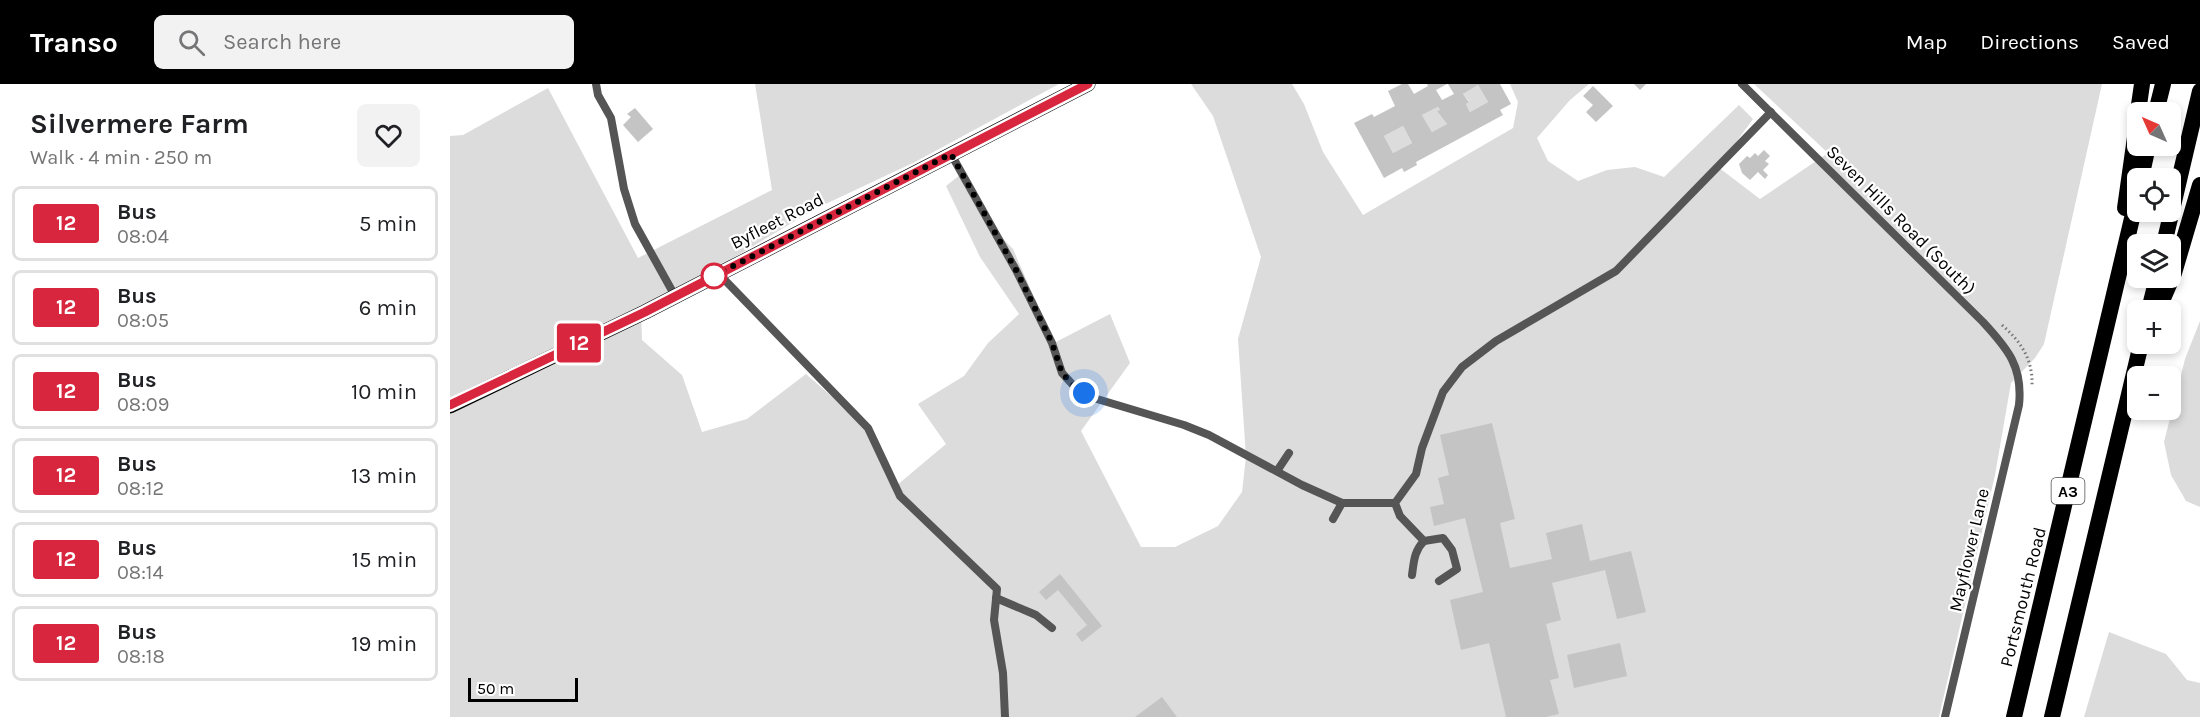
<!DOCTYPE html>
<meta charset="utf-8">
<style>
:root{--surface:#fff;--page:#f2f2f2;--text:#202124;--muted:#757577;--line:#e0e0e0;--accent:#000}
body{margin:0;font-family:Karla,sans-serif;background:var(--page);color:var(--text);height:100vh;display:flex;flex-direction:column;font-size:22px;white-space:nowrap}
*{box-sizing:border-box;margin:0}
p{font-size:20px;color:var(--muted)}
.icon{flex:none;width:33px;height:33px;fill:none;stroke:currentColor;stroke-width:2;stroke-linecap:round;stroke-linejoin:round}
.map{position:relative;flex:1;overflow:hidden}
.drawer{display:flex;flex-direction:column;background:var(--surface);width:450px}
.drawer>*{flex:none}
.badge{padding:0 12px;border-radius:4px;font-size:21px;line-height:39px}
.needle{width:39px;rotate:315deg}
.controls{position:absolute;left:1677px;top:18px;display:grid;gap:12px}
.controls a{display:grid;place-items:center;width:54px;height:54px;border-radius:9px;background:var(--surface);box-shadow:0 3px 9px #0003;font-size:30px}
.scale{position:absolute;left:18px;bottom:15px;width:110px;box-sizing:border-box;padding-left:6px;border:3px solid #000;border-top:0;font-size:16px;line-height:21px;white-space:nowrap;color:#000;-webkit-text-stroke:4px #fff;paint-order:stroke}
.you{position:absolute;width:30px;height:30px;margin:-15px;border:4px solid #fff;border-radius:50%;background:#1a73e8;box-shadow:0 0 0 9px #1a73e833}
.map>.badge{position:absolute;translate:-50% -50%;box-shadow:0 0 0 3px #fff}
.round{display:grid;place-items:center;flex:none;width:63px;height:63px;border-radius:9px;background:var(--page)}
.head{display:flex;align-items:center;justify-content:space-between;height:102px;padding:0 30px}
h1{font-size:28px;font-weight:700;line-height:45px}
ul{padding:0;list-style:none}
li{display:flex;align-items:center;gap:18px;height:75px;margin:0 12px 9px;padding:0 18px;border:3px solid var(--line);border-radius:9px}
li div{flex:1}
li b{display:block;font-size:22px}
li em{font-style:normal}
li .badge{min-width:66px;font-weight:700;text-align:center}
header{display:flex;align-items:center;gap:36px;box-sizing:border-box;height:84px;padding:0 30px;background:var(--accent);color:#fff}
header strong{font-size:28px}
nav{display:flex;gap:33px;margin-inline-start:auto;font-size:21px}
.search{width:420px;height:54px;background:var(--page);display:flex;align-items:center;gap:15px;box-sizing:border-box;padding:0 21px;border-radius:9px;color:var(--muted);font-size:22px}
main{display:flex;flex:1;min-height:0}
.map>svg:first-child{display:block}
.green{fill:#dcdcdc}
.building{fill:#c4c4c4;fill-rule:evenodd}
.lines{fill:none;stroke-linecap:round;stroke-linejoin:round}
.path{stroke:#777;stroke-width:3;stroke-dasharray:1.5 3;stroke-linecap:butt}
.service{stroke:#555;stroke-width:8}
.primary{stroke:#000;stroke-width:15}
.trunk{stroke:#000;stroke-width:16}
.line-casing{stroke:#fff;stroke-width:14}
.line{stroke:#d7263d;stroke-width:9}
.walk{stroke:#000;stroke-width:6;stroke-dasharray:0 10.8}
.stop-dot{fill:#fff;stroke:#d7263d;stroke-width:3}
.labels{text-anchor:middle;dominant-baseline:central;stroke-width:4.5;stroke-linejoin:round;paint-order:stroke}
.shield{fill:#fff;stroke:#4c4c4c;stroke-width:1.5}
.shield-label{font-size:16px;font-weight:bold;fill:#000}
.street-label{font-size:18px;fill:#000;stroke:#fff}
</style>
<header>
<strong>Transo</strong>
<div class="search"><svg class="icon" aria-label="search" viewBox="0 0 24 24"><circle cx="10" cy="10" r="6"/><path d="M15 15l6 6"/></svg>Search here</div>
<nav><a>Map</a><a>Directions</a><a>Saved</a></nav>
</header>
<main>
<section class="drawer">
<div class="head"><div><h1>Silvermere Farm</h1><p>Walk · 4 min · 250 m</p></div><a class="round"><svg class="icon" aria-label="heart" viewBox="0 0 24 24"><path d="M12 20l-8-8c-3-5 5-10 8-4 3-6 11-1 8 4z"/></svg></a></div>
<ul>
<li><span class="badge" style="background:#d7263d;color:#fff">12</span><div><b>Bus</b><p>08:04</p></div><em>5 min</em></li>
<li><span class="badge" style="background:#d7263d;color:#fff">12</span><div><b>Bus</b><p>08:05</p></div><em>6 min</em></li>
<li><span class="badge" style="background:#d7263d;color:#fff">12</span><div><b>Bus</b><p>08:09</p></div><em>10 min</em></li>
<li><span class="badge" style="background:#d7263d;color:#fff">12</span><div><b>Bus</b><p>08:12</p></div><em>13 min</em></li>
<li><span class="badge" style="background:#d7263d;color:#fff">12</span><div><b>Bus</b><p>08:14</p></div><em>15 min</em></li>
<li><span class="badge" style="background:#d7263d;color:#fff">12</span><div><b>Bus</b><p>08:18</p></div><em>19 min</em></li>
</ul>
</section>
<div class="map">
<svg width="1750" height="633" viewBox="0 0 1750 633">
<rect width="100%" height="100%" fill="#fff"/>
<g class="green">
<path d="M305,0H609L465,78L367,124L191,229L192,256L232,291L252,348L297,335L356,290L418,344L446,402L496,360L468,320L514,292L538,259L569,230L530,173L496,102L515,87L519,101L538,139L563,165L604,259L660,230L680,279L631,347L691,463H725L768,442L792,408L796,373L788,255L811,173L763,32L741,0H842L854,20L873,68L913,131L1063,44L1068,18L1060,0H1139L1120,16L1087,54L1098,77L1128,97L1157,86L1185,83L1214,93L1289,21L1303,35L1268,83L1310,115L1378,69L1304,0H1652L1594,260L1585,274L1561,299L1545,391L1489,633H0V52L13,51L98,4L188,174L322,106Z"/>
<path d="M1028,1L1038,18L1020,28L1016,20L1019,17L1013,10Z"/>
<path d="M988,23L990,26L988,28L997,40L982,48L972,31Z"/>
<path d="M953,42L962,59L943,69L934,52Z"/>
<path d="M1750,237V423L1736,417L1721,391L1714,358L1735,275Z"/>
<path d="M1659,548L1716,570L1737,596L1750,599V633H1634Z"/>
</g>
<g class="building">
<path d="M952,0H958L964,10L978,2L977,0H997L986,6L992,16L1004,10L998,0H1050L1061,20L1050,26L1053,31L966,78L967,81L954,88L952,84L934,94L904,39L922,30L924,33L945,22L938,7ZM1028,1L1038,18L1020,28L1016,20L1019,18L1013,10ZM988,23L990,26L987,27L997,40L982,48L972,31ZM953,42L962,59L943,69L934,52Z"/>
<path d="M1184,0H1196L1190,6Z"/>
<path d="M1143,2L1163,22L1146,38L1136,28L1143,21L1133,12Z"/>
<path d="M185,24L203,45L188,58L173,41L181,33L177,30Z"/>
<path d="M1314,66L1320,72L1315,77L1319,80L1313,86L1318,91L1315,95L1308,88L1300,96L1292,89L1289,80L1297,72L1300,74L1305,69L1308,72Z"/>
<path d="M1042,339L1065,435L1050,439L1060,484L1102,475L1096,449L1132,440L1140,477L1181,467L1196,528L1167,535L1155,486L1102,499L1111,536L1096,540L1109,594L1100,596L1109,630L1096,633H1056L1039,559L1011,566L1000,516L1033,508L1015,434L984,442L980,423L994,420L988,394L999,391L990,351Z"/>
<path d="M610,490L652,542L632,558L626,550L637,541L608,506L596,516L589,508Z"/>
<path d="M1170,559L1177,592L1124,604L1117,571Z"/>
<path d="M712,613L727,633H685Z"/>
</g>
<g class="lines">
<path class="path" d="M1552,241C1571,258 1583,275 1582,302"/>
<g class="service">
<path d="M146,0L148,11L161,34L174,105L185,140L225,212"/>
<path d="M1292,0L1533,238C1558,265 1573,283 1569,321L1495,633"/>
<path d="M501,70L566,186L602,259L612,289L623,301L647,315L734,341L759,351L852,401L892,419H945"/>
<path d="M268,189L418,344L450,412L547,505L544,536L553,589L555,633"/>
<path d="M827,387L839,369"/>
<path d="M883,435L892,419"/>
<path d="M962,491C964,477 964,467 974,457"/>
<path d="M989,497L1007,485L1002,466L993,454L974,457L950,432L945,419L966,390L972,364L993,308L1012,283L1046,257L1166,187L1321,28"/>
<path d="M546,514L586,531L602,544"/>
</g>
<path class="primary" d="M0,322L195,228L638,0"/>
<g class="trunk">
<path d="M1688,28L1692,0"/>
<path d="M1706,28L1713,0"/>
<path d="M1691,94L1698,62"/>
<path d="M1675,124L1688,32"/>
<path d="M1714,160L1750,7"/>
<path d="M1699,226L1707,194"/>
<path d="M1708,226L1724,189L1750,101"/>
<path d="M1564,633L1688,109"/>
<path d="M1602,633L1691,260"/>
</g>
</g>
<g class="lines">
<g class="line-casing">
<path id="line" d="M0,321L195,228L638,0"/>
</g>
<use href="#line" class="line"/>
<path class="walk" d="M264,192L501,70L566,186L602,259L612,289L623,301L634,309"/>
</g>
<circle class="stop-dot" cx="264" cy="192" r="12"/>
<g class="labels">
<rect class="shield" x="1601.5" y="394" width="33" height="26" rx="4.5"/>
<g class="shield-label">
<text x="1618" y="407">A3</text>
</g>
<g class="street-label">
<text transform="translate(1451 136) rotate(45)">Seven Hills Road (South)</text>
<text transform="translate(327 137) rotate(-27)">Byfleet Road</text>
<text transform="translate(1519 466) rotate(-77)">Mayflower Lane</text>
<text transform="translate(1573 513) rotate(-76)">Portsmouth Road</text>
</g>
</g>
</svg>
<div class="controls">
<a><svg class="needle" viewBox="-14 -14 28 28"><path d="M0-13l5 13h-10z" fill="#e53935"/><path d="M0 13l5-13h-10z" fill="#757577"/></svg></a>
<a><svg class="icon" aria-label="locate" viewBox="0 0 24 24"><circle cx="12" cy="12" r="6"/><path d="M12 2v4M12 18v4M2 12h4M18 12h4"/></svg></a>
<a><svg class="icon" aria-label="layers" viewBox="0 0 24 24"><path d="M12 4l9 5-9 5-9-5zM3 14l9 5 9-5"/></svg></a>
<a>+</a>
<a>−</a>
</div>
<div class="scale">50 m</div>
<div class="you" style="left:634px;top:309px"></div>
<b class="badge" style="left:129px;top:259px;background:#d7263d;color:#fff">12</b>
</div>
</main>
